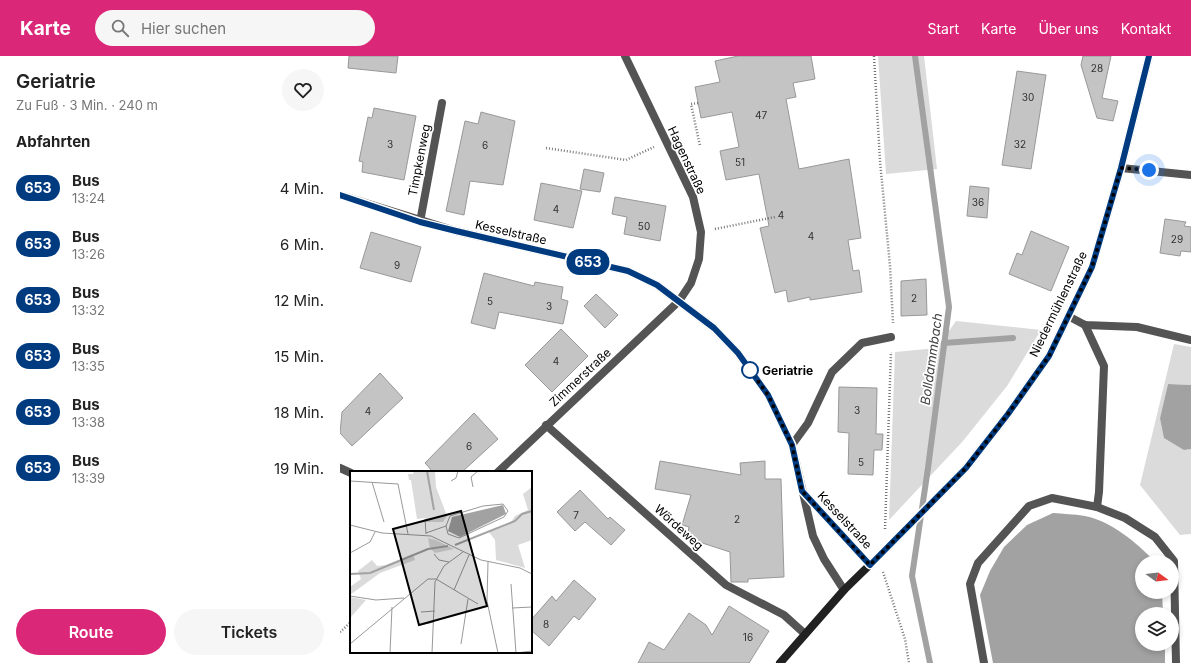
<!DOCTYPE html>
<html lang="de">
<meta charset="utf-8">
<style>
:root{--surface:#fff;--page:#f6f6f6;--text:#222;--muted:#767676;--accent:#db2777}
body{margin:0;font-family:Inter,sans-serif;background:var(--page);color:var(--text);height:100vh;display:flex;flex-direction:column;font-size:15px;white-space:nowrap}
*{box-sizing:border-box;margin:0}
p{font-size:13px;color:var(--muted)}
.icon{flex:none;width:22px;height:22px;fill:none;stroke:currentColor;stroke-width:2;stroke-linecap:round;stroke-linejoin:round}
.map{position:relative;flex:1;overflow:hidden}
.panel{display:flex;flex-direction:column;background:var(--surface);width:340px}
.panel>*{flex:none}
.badge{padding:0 8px;border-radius:13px;font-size:14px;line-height:26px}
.needle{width:26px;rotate:105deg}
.tools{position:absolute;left:795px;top:499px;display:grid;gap:8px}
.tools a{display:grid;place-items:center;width:44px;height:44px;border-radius:50%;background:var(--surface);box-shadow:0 2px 6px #0003;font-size:20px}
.you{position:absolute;width:20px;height:20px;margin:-10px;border:3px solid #fff;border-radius:50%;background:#1a73e8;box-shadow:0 0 0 6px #1a73e833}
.map>.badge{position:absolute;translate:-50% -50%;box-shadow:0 0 0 2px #fff}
h2{padding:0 16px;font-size:15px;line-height:36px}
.round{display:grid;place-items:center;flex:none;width:42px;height:42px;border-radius:21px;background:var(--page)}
.head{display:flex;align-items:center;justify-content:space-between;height:68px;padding:0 16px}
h1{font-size:19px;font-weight:600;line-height:30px}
.primary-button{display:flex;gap:8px;margin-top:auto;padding:8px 16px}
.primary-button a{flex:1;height:46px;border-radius:24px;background:var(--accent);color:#fff;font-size:16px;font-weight:600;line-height:46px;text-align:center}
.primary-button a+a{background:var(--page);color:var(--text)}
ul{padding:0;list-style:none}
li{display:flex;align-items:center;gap:12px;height:56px;padding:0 16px}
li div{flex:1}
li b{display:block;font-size:15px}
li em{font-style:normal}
li .badge{min-width:44px;font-weight:700;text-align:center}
header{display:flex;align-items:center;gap:24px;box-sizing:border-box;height:56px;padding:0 20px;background:var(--accent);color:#fff}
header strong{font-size:19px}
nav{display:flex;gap:22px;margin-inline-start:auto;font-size:14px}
.search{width:280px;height:36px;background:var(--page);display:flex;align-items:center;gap:10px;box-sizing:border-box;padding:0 14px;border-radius:22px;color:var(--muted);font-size:15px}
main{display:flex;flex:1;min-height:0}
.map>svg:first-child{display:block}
.green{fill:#dbdbdb}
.water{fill:#a2a2a2}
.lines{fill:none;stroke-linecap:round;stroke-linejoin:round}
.stream{stroke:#a2a2a2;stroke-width:6}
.building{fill:#c4c4c4;stroke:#989898}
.path{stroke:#767676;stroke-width:2.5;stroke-dasharray:1 2;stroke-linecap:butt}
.service{stroke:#545454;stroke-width:8}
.minor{stroke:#545454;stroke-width:8}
.secondary{stroke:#212121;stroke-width:8}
.line-casing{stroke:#fff;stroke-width:9}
.line{stroke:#003b80;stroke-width:6}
.walk{stroke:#000;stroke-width:4;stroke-dasharray:0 7.2}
.stop-dot{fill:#fff;stroke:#003b80;stroke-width:2}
.labels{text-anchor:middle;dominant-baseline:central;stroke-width:3.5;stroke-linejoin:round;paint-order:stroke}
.number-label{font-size:10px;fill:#313131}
.street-label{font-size:12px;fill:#000;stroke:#fff}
.stop-label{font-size:12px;font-weight:bold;fill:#000;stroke:#fff;text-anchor:start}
.water-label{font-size:13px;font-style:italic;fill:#434343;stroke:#fff}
.inset-river{fill:none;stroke:#a2a2a2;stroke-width:2}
.inset-road{fill:none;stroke:#999;stroke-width:1}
.view{fill:#000;fill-opacity:0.15;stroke:#000;stroke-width:2}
.inset-edge{fill:none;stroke:#000;stroke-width:2}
</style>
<header>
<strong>Karte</strong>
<div class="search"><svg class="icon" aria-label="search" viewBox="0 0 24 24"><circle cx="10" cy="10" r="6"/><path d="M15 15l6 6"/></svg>Hier suchen</div>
<nav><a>Start</a><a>Karte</a><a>Über uns</a><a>Kontakt</a></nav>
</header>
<main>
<section class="panel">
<div class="head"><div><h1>Geriatrie</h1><p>Zu Fuß · 3 Min. · 240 m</p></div><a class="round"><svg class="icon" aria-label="heart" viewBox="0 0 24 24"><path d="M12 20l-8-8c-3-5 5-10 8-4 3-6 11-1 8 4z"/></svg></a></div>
<h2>Abfahrten</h2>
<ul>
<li><span class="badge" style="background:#003b80;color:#fff">653</span><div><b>Bus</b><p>13:24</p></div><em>4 Min.</em></li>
<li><span class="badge" style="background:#003b80;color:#fff">653</span><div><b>Bus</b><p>13:26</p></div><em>6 Min.</em></li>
<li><span class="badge" style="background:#003b80;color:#fff">653</span><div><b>Bus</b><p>13:32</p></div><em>12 Min.</em></li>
<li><span class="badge" style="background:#003b80;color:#fff">653</span><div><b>Bus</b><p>13:35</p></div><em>15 Min.</em></li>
<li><span class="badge" style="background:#003b80;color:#fff">653</span><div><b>Bus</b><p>13:38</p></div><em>18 Min.</em></li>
<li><span class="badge" style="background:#003b80;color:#fff">653</span><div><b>Bus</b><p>13:39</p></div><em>19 Min.</em></li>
</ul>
<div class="primary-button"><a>Route</a><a>Tickets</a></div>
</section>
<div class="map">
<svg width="851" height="607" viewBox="0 0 851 607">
<rect width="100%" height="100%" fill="#fff"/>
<g class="green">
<path d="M538,0H584L597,113L546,118Z"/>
<path d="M616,265L701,274L667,330L623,385L549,464L555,296L597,292Z"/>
<path d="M834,288L851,291V329L828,328L820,362L844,394L851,393V478L840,479L800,429Z"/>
</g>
<g class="water">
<path d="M828,328L851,329V393L844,394L824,382L820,362Z"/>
<path d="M713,457C723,458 734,458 745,460C769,464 799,488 815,506H802V536H822L823,558H802V588H825V607H653L640,539L650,515L664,491L687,469Z"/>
</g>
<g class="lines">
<g class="stream">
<path d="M575,0L609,251L588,412L572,520L590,607"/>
<path d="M604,287L673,282"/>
</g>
</g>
<g class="building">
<path d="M9,0H58L56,17L8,12Z"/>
<path d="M398,0H471L475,23L453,27L456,41L446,43L459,113L509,103L521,182L508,184L513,215L519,214L522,236L470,244V241L448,246L446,234L435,237L420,172L429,170L419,118L386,124L380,95L399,91L392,56L361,62L355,31L380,26L375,5Z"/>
<path d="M743,0H771L762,42L778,45L773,65L757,62L741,9Z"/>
<path d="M677,15L706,19L691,113L662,109Z"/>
<path d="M34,52L76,60L64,124L22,116L23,106L19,105L28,61L32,62Z"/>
<path d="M141,56L175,65L163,129L130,125L124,159L106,155L125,65L138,68Z"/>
<path d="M244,113L264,117L260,136L240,133Z"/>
<path d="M201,127L242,135L233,172L194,164Z"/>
<path d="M630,130L649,132L647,162L627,160Z"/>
<path d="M275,141L326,150L320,185L284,178L287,161L272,158Z"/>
<path d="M825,163L846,166L844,170L851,171V196L841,195L840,200L820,197Z"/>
<path d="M691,175L729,191L711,235L669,218L677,197L682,199Z"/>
<path d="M31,176L81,191L71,226L20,212Z"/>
<path d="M144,217L194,230L195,226L223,231L221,243L228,245L223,268L159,256L155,273L131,267Z"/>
<path d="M586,223L587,259L561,260V225Z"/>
<path d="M256,238L278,259L265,272L244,250Z"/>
<path d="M221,273L248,300L212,336L185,309Z"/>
<path d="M40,317L63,342L12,390L0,377L2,356Z"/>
<path d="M499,331L537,332L536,378H543L542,394H534L533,419L508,418L509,377L498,376Z"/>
<path d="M134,357L158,383L122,416H93L85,407Z"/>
<path d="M320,405L401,419L400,407L425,405V423H441L444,521L408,523V526H391L390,496L347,482L349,471L342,469L351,439L315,433Z"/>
<path d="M240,434L268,463L270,461L285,474L271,489L245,466L235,475L217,456Z"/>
<path d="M234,524L256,543L239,564L234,560L209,590L191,574V564L212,540L216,545Z"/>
<path d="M389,550L429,575L409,607H298L309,586L324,594L349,557L366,569L372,579Z"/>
</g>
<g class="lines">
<g class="path">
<path d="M534,0L540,105L550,210L553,267"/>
<path d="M358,47L351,48L360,90"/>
<path d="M206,92L286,104L314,91"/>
<path d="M375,173L435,161"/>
<path d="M545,473L551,296"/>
<path d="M543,516L565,583L569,607"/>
<path d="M0,576L11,566"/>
</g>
<g class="service">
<path d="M728,260L745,269L797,271L851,284"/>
<path d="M745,269L764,310L759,436L757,451"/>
<path d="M644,607L630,528L638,507L689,450L712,442L757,451L785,462L815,481L834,505L836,607"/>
</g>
<g class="minor">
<path d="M781,112L851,119"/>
<path d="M0,139L116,175L288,215L317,229L374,272L398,297L428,339L452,389L473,480L484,503L504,534"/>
<path d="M80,166L102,47"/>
<path d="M206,369L386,529L444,559L465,578"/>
<path d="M452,389L468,367L492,316L522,287L551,281"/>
<path d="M0,412L11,417"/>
<path d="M158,416L339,245L351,227L359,203L361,176L353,141L285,0"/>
<path d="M463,436L530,509"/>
</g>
<path class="secondary" d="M440,607L504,534L544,495L626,412L668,358L709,300L752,211L781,112L809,0"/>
</g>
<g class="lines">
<g class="line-casing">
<path id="line" d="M0,139L80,166L116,175L288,215L317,229L374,272L398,297L428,339L452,389L462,435L530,509L626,412L668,358L709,300L752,211L781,112L809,0"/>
</g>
<use href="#line" class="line"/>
<path class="walk" d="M410,314L428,339L452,389L462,435L530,509L626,412L668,358L709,300L752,211L781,112L809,114"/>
</g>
<circle class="stop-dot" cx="410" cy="314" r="8"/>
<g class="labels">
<g class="number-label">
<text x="757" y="12">28</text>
<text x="688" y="41">30</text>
<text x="421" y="59">47</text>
<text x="50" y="88">3</text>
<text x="680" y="88">32</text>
<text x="145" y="89">6</text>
<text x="400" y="106">51</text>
<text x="638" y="146">36</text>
<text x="216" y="153">4</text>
<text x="441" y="159">4</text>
<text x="304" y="170">50</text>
<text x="471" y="180">4</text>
<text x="837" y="183">29</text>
<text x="57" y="209">9</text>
<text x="574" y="242">2</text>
<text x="150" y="245">5</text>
<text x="209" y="250">3</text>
<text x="216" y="305">4</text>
<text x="517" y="354">3</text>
<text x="28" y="355">4</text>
<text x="129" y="390">6</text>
<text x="521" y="406">5</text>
<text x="236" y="459">7</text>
<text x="397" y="463">2</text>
<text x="206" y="568">8</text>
<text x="408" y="581">16</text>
</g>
<g class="street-label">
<text transform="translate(79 104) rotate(-79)">Timpkenweg</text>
<text transform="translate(347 104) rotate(65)">Hagenstraße</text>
<text transform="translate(171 176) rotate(13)">Kesselstraße</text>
<text transform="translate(718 248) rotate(-64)">Niedermühlenstraße</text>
<text transform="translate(240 321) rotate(-43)">Zimmerstraße</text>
<text transform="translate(505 464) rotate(47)">Kesselstraße</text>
<text transform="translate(339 471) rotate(42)">Wördeweg</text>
</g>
<g class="stop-label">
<text x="422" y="314">Geriatrie</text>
</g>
<g class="water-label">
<text transform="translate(591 303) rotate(-82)">Bolldammbach</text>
</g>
</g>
<g transform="translate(10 415)">
<rect width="182" height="182" fill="#fff"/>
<path d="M64,0H85L86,16L97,45L93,51H76L75,47L67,48L61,9H59L58,3H63ZM182,16V69L168,74L175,97L146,89L145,69L138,60L161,51L165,45L178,39L173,23ZM78,67L86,69L104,78L85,82L80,77ZM63,83L65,89L30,102L0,124V116L11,108L8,100L22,89L27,95L36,94ZM0,126L16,129L1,146L0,145Z" fill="#dbdbdb"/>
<path d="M153,34L156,43L110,66L98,60L102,46Z" fill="#a2a2a2"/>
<path class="inset-river" d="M77,0L84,39M105,74L165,50L172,43L182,40M0,103L20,102L78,78L98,75"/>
<path class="inset-road" d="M0,10L48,13L58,63M101,10L106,7L108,0M22,11L34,51M123,16L121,6L128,0M75,48L76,63M0,54L32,62L81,65L131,89L170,97L182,103M76,62L96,55L100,45L133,35L153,33L158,40L154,46L109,67L98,63L96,55M0,82L20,71L25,61M84,83L89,89L99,91M138,91L137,130L148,182M161,113L166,182L182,180M104,119L119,84M0,125L26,129L54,127M162,137L182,136M71,141L85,140M70,154L84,151M0,173L78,108H86L128,133M111,173L118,128M40,182L42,136M82,182L85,111L94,95L113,81"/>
<path class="view" d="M111,40L137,135L69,154L43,58Z"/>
<rect width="182" height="182" class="inset-edge"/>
</g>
</svg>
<div class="tools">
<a><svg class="needle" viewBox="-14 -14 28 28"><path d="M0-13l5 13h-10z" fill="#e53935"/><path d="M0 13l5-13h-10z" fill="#767676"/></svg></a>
<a><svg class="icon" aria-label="layers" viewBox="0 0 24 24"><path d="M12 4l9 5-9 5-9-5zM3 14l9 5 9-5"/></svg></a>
</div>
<div class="you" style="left:809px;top:114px"></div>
<b class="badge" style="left:248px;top:206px;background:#003b80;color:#fff">653</b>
</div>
</main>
